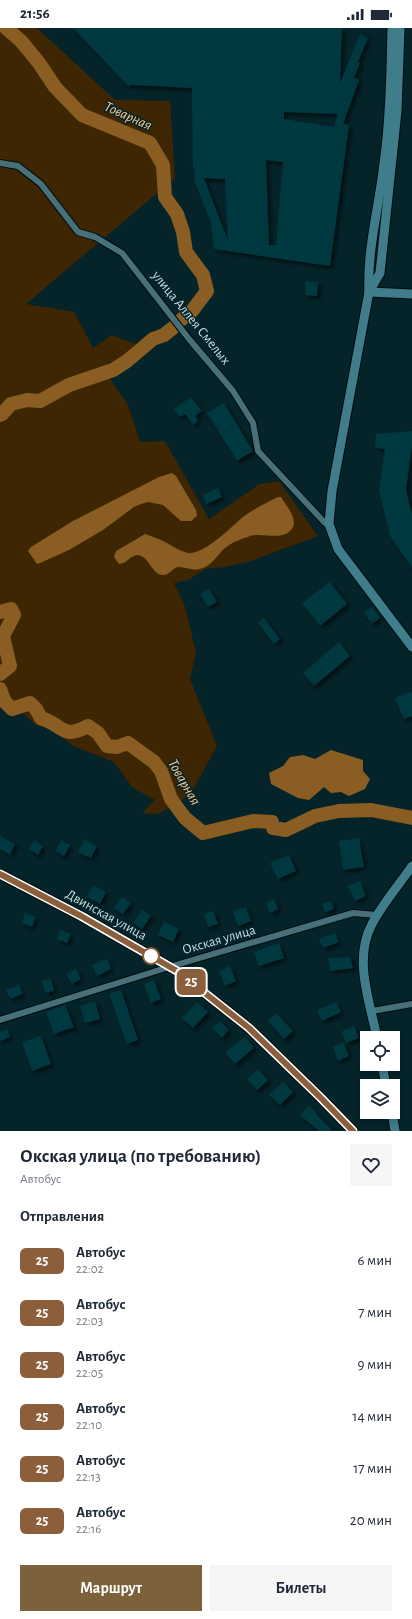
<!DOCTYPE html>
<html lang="ru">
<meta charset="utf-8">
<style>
:root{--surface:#fff;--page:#f6f6f7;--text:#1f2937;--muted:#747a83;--accent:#7d613b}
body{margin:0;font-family:"Alegreya Sans",sans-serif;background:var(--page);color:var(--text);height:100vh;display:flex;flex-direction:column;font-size:15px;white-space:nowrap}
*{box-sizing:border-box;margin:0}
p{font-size:13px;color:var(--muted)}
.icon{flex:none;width:22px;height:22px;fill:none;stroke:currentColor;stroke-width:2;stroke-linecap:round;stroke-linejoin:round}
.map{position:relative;height:1103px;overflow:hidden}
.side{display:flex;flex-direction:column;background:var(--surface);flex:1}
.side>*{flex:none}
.badge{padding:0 8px;border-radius:6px;font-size:14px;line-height:26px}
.tools{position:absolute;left:360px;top:1003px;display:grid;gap:8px}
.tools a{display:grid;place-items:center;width:40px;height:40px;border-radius:0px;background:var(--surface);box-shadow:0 2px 6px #0003;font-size:20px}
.map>.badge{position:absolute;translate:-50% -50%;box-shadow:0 0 0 2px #fff}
h2{padding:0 20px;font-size:15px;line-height:36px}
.round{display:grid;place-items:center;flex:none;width:42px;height:42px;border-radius:0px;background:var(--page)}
.headline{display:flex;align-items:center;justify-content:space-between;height:68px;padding:0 20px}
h1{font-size:19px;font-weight:700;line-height:30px}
.primary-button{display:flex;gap:8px;margin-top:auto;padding:8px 20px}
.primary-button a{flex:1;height:46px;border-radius:0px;background:var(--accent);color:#fff;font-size:16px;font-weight:700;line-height:46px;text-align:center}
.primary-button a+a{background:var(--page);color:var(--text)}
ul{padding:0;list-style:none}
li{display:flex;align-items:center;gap:12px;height:52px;padding:0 20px}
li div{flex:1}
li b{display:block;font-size:15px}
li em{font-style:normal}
li .badge{min-width:44px;font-weight:700;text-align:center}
.status{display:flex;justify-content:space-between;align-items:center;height:28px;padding:0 20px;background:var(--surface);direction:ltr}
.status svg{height:11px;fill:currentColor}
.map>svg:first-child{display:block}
.green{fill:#3f2602}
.water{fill:#8a5e23}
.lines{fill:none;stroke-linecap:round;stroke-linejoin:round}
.river{stroke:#8a5e23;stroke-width:14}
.building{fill:#003741;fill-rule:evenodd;filter:url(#shadow)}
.street-casing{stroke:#000c10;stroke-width:8}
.secondary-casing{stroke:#000c10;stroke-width:11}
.street{stroke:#487079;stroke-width:6}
.secondary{stroke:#3e7d89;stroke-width:9}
.line-casing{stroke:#fff;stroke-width:9}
.line{stroke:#8b5e3c;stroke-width:6}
.stop-dot{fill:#fff;stroke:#8b5e3c;stroke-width:2}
.labels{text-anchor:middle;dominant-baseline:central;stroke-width:3;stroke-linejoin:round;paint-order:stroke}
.street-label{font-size:14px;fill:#cadfe4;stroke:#04242a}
.water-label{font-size:15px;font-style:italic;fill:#ffcb8c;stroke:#04242a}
</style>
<div class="status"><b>21:56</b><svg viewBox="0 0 49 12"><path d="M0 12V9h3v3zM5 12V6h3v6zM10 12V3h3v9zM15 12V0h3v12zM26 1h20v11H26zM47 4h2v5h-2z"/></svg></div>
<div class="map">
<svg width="412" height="1103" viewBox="0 0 412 1103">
<defs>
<filter id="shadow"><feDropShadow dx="3" dy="3" stdDeviation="2" flood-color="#0009"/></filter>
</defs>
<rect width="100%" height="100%" fill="#04242a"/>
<path class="green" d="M0,0H37L115,72L170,73L175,150L26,276L74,284L93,320L112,307L141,318L102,339L128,377L140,414L165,413L209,491L260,456L279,453L318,508L248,534L224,539L205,541L188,552L174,555L185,579L196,624L190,651L217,718L190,767L158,786L142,785L155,772L132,759L114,734L73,718L51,699L37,698L7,672L0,663Z"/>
<g class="water">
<path d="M172,445L176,448L196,482L197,488L191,493H181L163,477L148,474L141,476L134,479L103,502L69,522L40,535L37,536L28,523L31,519L73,493L159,449Z"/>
<path d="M278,469H281L283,472C288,480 299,493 291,502C282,513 263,504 250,508C242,511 232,514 225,520C217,527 212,538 200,541C193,543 186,539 179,539C173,539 170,547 163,547C152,547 149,528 138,527C130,527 127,536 119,536L114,529L116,523L123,519L145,506C151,508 157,510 163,513C171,517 179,523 188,525C204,527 231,499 243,489C254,481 266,475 278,469Z"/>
<path d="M331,722L363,732V743L370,751L365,761L349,768L341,764L331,765L324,759L309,772L298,770L271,756L269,745L283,738L290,729L303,727L315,731Z"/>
</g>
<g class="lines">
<g class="river">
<path d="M6,0L21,13L39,35L55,59L82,87L150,115L163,137L165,169L177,186L183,204L186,224L203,247L207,263L192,283L182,291"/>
<path d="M0,387L2,386L11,376L27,372L40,373L69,357L113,342L127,333L153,311L164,307L174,299"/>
<path d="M0,584L11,581L14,587L3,608L10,638L0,646"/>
<path d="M0,661L5,674L12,681L30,675L36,681L41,690C65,698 62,712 88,698L98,705L107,718L117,719L128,715L154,734L161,743L171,771L179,782L185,790L203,805L253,793L272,794L273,800L286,802L315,788L339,783L371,782L412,790"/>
</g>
</g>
<g class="building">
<path d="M73,0H342L340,55L360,6L368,10L358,34L360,35L354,50L359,52L343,96L349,97L330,238L214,221L211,195L194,152L195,140H193L192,60L131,57L129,59ZM284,84L338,86L334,99L284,91ZM266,132L283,134L276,217H269ZM204,150L225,151L228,213Z"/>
<path d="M305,253L318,254L317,268L305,267Z"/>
<path d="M191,369L202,383L195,388L198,393L193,397L185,386L180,389L174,381Z"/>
<path d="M224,375L253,423L237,433L207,385Z"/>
<path d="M412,403V417L406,462L412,487V540L390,508L379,462L385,421L375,420L376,406Z"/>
<path d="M218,460L222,469L206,476L203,467Z"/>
<path d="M330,554L347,576L320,598L302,575Z"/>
<path d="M209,561L217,574L208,579L200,566Z"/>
<path d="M372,579L380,590L372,596L364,585Z"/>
<path d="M264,590L280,611L274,616L258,595Z"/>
<path d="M339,614L350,628L314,658L303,645Z"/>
<path d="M412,663V688L404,691L395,670Z"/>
<path d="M0,808L15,816L10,827L0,821Z"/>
<path d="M359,810L364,839L343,842L339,813Z"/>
<path d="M84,811L97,818L91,830L78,824Z"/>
<path d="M34,812L43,818L38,827L29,821Z"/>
<path d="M61,812L70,817L64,828L56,823Z"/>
<path d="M289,827L296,843L278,851L270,835Z"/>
<path d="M360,853L366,868L355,873L348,858Z"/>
<path d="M93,857L106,864L100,876L87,869Z"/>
<path d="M122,869L131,875L123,886L114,880Z"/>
<path d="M274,871L278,881L270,885L266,875Z"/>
<path d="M331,873L334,881L325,884L322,876Z"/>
<path d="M246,879L251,893L238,898L233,883Z"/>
<path d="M142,882L151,888L142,901L133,895Z"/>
<path d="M213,883L218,896L208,899L204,886Z"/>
<path d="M25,885L36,889L32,899L22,895Z"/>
<path d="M164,894L179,901L173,914L158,907Z"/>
<path d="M60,902L71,906L67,915L57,911Z"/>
<path d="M335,905L339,914L323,920L319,911Z"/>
<path d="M279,915L284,930L259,938L254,924Z"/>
<path d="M350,929L353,940L330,943L328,930Z"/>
<path d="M107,931L111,941L97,948L92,937Z"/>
<path d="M230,938L236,953L225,958L219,943Z"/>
<path d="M76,941L81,951L72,956L66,946Z"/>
<path d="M51,951L54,963L45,965L42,953Z"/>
<path d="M154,952L161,971L151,975L144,956Z"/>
<path d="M19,957L23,966L10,971L6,962Z"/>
<path d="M121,962L138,1012L127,1016L109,966Z"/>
<path d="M95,973L100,991L85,995L80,978Z"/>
<path d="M197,974L208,984L193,1000L182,990Z"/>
<path d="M336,974L341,984L322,993L317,982Z"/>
<path d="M65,977L74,999L54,1006L46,984Z"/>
<path d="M276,985L293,1003L284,1011L268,993Z"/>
<path d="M220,993L229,1002L222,1010L212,1000Z"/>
<path d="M354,998L359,1010L346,1015L342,1003Z"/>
<path d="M7,1001L10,1009L0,1013V1004Z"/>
<path d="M41,1008L51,1036L32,1043L22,1014Z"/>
<path d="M245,1009L254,1020L235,1036L225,1024Z"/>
<path d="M343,1014L349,1028L338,1033L333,1019Z"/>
<path d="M258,1041L268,1052L257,1062L247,1051Z"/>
<path d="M283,1054L293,1064L280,1077L269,1067Z"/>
<path d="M309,1078L317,1085L316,1086L333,1103H319L300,1087Z"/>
</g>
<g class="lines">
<g class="street-casing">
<g id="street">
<path d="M0,135L18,138L41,156L78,204L95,209L122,225L189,311L233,363L253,395L258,423L325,495L329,496"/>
<path d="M372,983L412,976"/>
<path d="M0,992L169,939L353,885L377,887"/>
</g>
</g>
<g class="secondary-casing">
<g id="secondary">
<path d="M392,0C391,48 390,96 383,143C378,183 367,223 369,264L332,463L329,496L338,521L412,619"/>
<path d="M369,264L380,245L397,83L400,0"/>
<path d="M369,264L412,266"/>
<path d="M0,846L81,888L177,943L249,1000L320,1069L353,1103"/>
<path d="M377,1010C370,974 353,931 372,896C383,875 399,857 412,838"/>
<path d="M382,1036L386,1058"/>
<path d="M392,1084L395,1103"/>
</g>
</g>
<use href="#street" class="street"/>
<use href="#secondary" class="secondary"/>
</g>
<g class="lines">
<g class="line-casing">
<path id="line" d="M0,846L81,888L177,943L249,1000L320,1069L353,1103"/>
</g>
<use href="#line" class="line"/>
</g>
<circle class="stop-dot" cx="151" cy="928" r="8"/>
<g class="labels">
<g class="street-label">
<text transform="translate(191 290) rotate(51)">улица Аллея Смелых</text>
<text transform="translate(106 887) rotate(29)">Двинская улица</text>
<text transform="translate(219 912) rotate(-16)">Окская улица</text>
</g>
<g class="water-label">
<text transform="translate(128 88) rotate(24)">Товарная</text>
<text transform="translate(184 754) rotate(60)">Товарная</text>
</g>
</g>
</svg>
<div class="tools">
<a><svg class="icon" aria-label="locate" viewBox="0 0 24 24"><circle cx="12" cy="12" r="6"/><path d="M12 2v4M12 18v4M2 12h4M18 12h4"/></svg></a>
<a><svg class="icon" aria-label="layers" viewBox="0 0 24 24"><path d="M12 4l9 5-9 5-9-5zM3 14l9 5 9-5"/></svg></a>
</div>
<b class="badge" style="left:191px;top:954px;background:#8b5e3c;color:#fff">25</b>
</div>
<section class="side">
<div class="headline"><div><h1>Окская улица (по требованию)</h1><p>Автобус</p></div><a class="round"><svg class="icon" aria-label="heart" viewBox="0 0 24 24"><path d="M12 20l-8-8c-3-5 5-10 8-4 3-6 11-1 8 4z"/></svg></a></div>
<h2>Отправления</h2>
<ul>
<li><span class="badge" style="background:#8b5e3c;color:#fff">25</span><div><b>Автобус</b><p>22:02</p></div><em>6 мин</em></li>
<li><span class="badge" style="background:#8b5e3c;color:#fff">25</span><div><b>Автобус</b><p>22:03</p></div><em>7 мин</em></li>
<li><span class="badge" style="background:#8b5e3c;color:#fff">25</span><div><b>Автобус</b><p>22:05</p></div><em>9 мин</em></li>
<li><span class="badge" style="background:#8b5e3c;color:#fff">25</span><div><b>Автобус</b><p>22:10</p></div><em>14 мин</em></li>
<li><span class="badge" style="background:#8b5e3c;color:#fff">25</span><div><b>Автобус</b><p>22:13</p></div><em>17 мин</em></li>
<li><span class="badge" style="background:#8b5e3c;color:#fff">25</span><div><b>Автобус</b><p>22:16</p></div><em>20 мин</em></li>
</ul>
<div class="primary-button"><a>Маршрут</a><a>Билеты</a></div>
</section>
